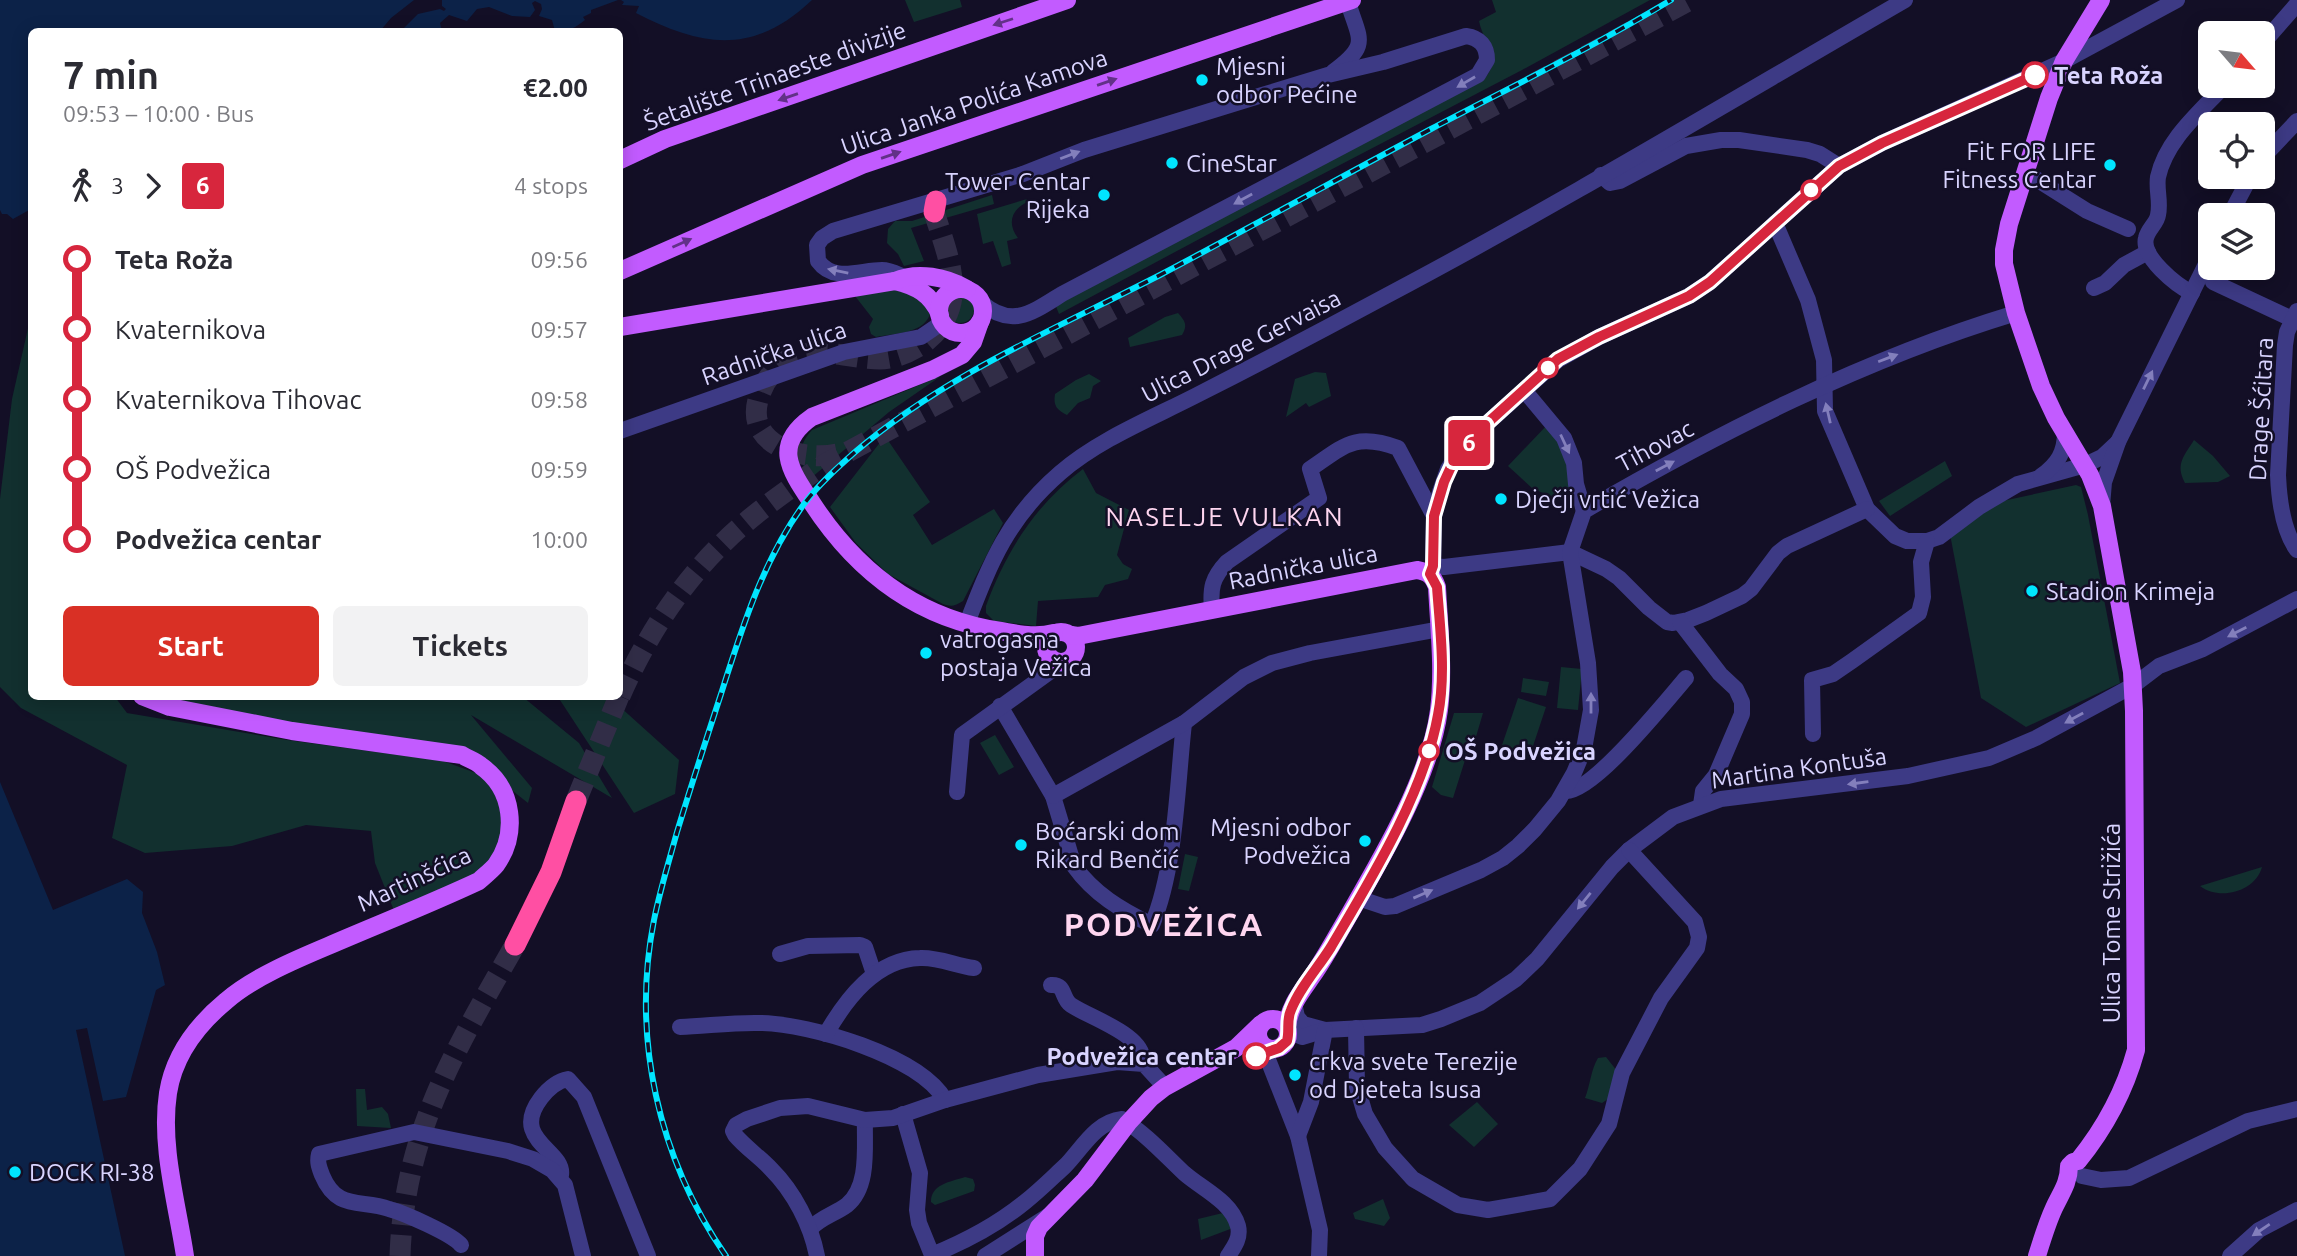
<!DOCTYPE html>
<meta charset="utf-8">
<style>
:root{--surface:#fff;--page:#f2f2f3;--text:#2b2b33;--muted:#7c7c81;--accent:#d93025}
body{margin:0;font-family:Ubuntu,sans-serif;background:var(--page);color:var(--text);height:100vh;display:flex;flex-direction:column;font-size:26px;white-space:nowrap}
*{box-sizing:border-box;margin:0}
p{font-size:23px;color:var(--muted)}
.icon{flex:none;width:38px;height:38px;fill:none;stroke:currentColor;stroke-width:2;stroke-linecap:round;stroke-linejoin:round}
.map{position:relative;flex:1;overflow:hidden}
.side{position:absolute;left:28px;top:28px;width:595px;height:672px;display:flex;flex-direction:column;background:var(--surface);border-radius:10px;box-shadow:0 4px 18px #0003}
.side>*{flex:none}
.badge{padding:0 14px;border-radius:5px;font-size:24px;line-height:46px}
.needle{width:46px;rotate:118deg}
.controls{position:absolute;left:2198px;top:21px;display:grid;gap:14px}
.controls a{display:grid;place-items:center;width:77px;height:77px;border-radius:10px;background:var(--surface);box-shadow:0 4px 18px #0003;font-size:35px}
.map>.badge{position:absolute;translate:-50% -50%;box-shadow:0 0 0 4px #fff}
.legs{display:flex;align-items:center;gap:10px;height:77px;padding:0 35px;font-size:23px}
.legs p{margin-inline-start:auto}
.headline{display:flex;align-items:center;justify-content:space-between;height:119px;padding:0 35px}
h1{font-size:38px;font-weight:700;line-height:52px}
.cta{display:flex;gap:14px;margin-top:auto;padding:14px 35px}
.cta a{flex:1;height:80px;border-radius:10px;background:var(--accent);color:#fff;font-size:28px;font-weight:700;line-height:80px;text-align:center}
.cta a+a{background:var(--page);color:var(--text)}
ul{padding:0 35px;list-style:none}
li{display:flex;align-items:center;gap:24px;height:70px;font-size:26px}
li i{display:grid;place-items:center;width:10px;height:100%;margin:0 9px;background:currentColor}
li i::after{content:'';width:18px;height:18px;margin:-9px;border:5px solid;border-radius:50%;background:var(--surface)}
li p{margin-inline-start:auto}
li:first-child i{background:linear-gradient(#0000 50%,currentColor 0)}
li:last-child i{background:linear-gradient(currentColor 50%,#0000 0)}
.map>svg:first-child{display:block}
.green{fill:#12302f}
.water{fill:#0c2248}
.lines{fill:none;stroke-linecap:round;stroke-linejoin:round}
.highway-tunnel{stroke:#312d47;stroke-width:21;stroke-dasharray:21 10;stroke-linecap:butt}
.minor{stroke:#3d3a85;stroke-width:16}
.major{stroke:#c25bff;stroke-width:18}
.highway{stroke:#ff4fa3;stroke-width:21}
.rail-casing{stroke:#00e5ff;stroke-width:6}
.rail{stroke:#130f26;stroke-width:3.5;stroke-dasharray:10;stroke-linecap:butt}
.oneway{fill:#623188}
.oneway2{fill:#837fbc}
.line-1-casing{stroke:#fff;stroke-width:16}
.line-1{stroke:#d7263d;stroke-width:10}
.stop-1-dot{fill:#fff;stroke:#d7263d;stroke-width:3.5}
.poi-dot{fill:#00e5ff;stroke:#130f26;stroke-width:2.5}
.labels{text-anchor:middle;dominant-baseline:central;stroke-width:5;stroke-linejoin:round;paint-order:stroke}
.poi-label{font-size:24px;fill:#d9d4ff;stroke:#130f26;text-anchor:start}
.stop-label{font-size:24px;font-weight:bold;fill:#d9d4ff;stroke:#130f26;text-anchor:start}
.street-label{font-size:24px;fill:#d9d4ff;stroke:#130f26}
.neighbourhood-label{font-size:26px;letter-spacing:2px;fill:#ffd6f0;stroke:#130f26}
.district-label{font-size:32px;font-weight:bold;letter-spacing:2px;fill:#ffd6f0;stroke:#130f26}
</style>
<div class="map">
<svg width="2297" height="1256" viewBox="0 0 2297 1256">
<rect width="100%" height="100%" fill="#130f26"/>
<g class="green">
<path d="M905,0H960L962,7L914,22Z"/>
<path d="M1492,0H1650L1522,70L1248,213L1059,314L1055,304L1485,78C1503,57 1483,43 1479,21L1496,12Z"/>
<path d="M992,195L994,204L911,228L924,261L904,266L898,254L887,243L888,229L895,221H912Z"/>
<path d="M1027,199V202C1011,210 1007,224 1018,238L1007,241L1011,264L1002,267L993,241L983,244L977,214Z"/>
<path d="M906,288L931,311C926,334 896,333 876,337L871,334L869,327L873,319L855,296Z"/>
<circle cx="960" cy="309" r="14"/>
<path d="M1178,313C1185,321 1188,325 1182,335L1130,347L1128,338L1165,317Z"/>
<path d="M31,315L32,696L115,697L127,713L287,740L443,761L476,773L488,780L503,813V835L487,869L395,913L375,863L371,831L306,825L232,846L145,853L112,838L127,765L21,708L0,687V499L12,399Z"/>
<path d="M1315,372L1326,373L1331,396L1309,407L1306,403L1286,417L1295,379Z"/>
<path d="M1089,374L1101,381L1093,386L1090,398L1078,403L1067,415C1057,410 1053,406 1055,394L1076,380Z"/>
<path d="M941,376L889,412L811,478C798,462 797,446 812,430Z"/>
<path d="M1549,423C1564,446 1578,477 1574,505L1533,489L1508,466Z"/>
<path d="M885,436L930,502L913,515L932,545L994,509L1003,523L963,601C955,606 951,607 943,604L888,574L856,543L830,507Z"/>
<path d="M2194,440L2213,456L2230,476L2218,482L2185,483C2175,464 2184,456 2194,440Z"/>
<path d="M1945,461L1952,476L1890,516L1879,501Z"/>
<path d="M1083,469L1096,493L1129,510L1117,555L1123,564L1132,569L1128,579L1105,585L1098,597L1038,601L1036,626L994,621L986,613V606C1006,551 1036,504 1083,469Z"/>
<path d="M2076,485L2081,487L2088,515L2120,683L2026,727L1981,698L1950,534L1998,502Z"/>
<path d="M1561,667L1582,669L1578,710L1557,708Z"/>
<path d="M1523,678L1549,682L1546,696L1521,692Z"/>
<path d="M159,697H523L579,743L612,798L471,715L532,788L528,803L457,747L331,731Z"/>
<path d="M558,697H609L679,760L675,794L634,813Z"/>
<path d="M1518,698L1546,707L1529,758L1501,748Z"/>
<path d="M1454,713H1483L1470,757H1466L1453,798L1441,795L1432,787Z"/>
<path d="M995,735L1014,767L999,775L980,743Z"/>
<path d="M1185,854L1198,857L1189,891L1178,889Z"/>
<path d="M2262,867C2255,892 2219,901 2200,886Z"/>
<path d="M1606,1057L1617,1071L1608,1099L1602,1103L1585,1098C1590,1086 1591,1069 1598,1058Z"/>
<path d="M356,1089H365L367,1110L382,1107L388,1114L391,1128L357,1126Z"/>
<path d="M1477,1102L1498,1124L1474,1147L1449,1125Z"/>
<path d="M965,1177L973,1179L975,1185L974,1191L935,1205L931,1202C931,1184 950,1182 965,1177Z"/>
<path d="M1383,1199L1390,1218L1384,1226L1355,1219L1353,1213Z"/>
<path d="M1227,1212L1233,1228L1201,1240L1198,1219Z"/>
</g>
<g class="water">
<path d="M0,0H414L391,18L380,31L32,32L31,209L13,219L7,214H2L0,210Z"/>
<path d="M442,0H618L591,10V13L583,17L585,20C575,28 568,32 555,31L552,20L539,16L542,9L541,4L535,1L532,3L535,10L530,17L512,16L489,7L477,9L467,21L449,15L440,23L442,31H401L418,14L440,9L444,11L446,9L442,6Z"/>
<path d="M621,0H812C753,56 702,47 636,13L639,6L622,5L624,2Z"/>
<path d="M0,782L53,910L127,879L143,892L142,913L157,952L165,985L156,990L126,1097L103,1101L87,1028L76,1030L125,1256H0Z"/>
</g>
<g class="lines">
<g class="highway-tunnel">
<path d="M837,454C799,462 741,443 760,394C764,383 772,371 781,364C811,342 847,359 880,359C895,359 911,352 924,343C971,306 949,260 934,212"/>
<path d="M620,696C644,641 678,587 721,545C752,514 790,488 827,463L1690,0"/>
<path d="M576,801L619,696"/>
<path d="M400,1256C404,1132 456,1049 515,945"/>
</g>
<g class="minor">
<path d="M2263,43L2297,4"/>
<path d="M1333,72C1371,44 1359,40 1348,2"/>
<path d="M2263,157L2297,121"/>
<path d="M2025,172L2087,211L2128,229"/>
<path d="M1601,175L1610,183L1620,181L1686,146L1721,140H1739L1807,150L1820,154L1839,166"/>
<path d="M2230,215L2250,177"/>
<path d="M1775,223L1808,300L1824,360L1825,411L1867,509L1895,536L1907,541H1927L1939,537L1979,507L2018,484L2085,465L2102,457L2118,442"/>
<path d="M904,277C897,274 890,270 882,270C860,270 834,283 818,261L817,245L822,238L833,231L1023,174L1084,150L1249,99L1328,75L1383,62L1466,36C1480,38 1487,46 1487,60L1478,75L1062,294C1033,312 1012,329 982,303"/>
<path d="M2213,282L2292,319"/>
<path d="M2094,288L2105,283L2124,265L2148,252"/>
<path d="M2192,293C2176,285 2141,257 2146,238C2148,229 2157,223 2158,215C2161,202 2156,189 2158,177C2166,140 2200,112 2224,86"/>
<path d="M2297,311L2287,332L2285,345L2278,475C2279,499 2283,531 2297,550"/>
<path d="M1524,390L1564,438L1574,463L1576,484L1584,511"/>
<path d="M620,431L844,352L921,337L943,322"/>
<path d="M2041,476C2058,464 2065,452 2065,432"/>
<path d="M2102,506L2104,482L2118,442L2210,256"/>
<path d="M1433,566L1444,567L1570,552L1606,569L1619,578L1649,608L1667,622L1673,623L1688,620L1706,613L1742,596L1751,589L1778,553L1787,546L1867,509"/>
<path d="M1430,574L1433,566L1434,516L1440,492L1448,469L1455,458L1483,427L1558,360L1599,337L1689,296L1710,282L1839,166L1882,143L2064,61L2177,0"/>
<path d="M1212,610C1210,588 1212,578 1227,562L1319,498L1310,469C1344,446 1355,432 1398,448L1434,516"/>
<path d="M1680,622L1720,674L1736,689L1742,702V714L1716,775L1703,791L1701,805"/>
<path d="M967,623C991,561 1008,518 1060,473C1098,440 1150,419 1195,396C1258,364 1321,331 1384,297C1560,204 1732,100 1905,0"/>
<path d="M1000,706L1053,796L1074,866C1094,894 1121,910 1152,925C1176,867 1177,786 1184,723"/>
<path d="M1813,734L1812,680L1833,674L1852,661L1919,613L1923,597L1921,562L1927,541"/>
<path d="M1565,791C1592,794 1666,701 1686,678"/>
<path d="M957,792L962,735L1066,660"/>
<path d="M1053,796L1184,723L1244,677L1272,663L1310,653L1440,629"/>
<path d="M1358,898L1385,907L1395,906L1481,870L1503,858L1518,846L1535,829L1558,801L1574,773L1584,749L1591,710L1588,663L1570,552L1584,511C1720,432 1864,359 2016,313"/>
<path d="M780,954L808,946L860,945L865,947L874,974"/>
<path d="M1051,985C1066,984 1061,998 1071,1005C1090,1018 1148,1036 1142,1063"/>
<path d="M1294,1003L1297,1017L1303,1024L1325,1030L1422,1025L1441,1019L1480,1003L1516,979L1537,959L1612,867L1629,850L1673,817L1721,799L1908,776L1989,758L2036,738L2134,685L2159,666L2203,649L2297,599"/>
<path d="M680,1027C707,1026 735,1022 761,1023C810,1024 920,1056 945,1100"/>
<path d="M1356,1028L1357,1087L1365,1114L1385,1148L1413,1179L1458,1205L1488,1210L1550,1199L1580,1169L1609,1124L1622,1073L1661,998L1697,948L1699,937L1695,922L1629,850"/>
<path d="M1288,1031L1302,1037L1325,1030"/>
<path d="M826,1034C846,999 876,959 920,958C939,957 956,966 974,968"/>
<path d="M1265,1052L1298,1136L1320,1230L1319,1256"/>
<path d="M903,1114L920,1173L917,1210L919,1223L932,1255C964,1242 998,1224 1025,1202C1039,1191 1052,1178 1065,1166C1082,1149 1095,1122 1122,1119C1145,1133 1164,1154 1184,1173C1202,1189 1231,1201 1238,1226C1241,1238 1234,1247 1228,1256"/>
<path d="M1298,1136L1311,1102L1325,1030"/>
<path d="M561,1175C565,1150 509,1140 541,1098C548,1089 557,1081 568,1079L584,1097L648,1256"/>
<path d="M2082,1176L2101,1180L2129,1178L2248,1121L2297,1109"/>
<path d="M810,1229C821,1217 835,1214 847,1205C870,1186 864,1146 865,1120"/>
<path d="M461,1245C452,1234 404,1213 389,1209C360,1199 337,1211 322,1175C319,1167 317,1162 319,1154L414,1132L508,1151L533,1159L552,1170L565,1185L583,1256"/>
<path d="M817,1256C811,1225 794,1192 771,1169C760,1157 746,1148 735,1135L733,1131L736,1125L747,1119L780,1108L808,1106L865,1120L893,1118L945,1100L1038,1075L1117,1062L1144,1064L1165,1087"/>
<path d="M985,1256L1048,1216"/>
<path d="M2230,1256L2259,1230L2297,1210"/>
</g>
<g class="major">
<path d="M620,160L665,139L1067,0"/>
<path d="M620,271L862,165L1352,0"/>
<path d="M895,281C916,286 931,294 940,315"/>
<circle cx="961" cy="311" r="22"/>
<path d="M980,322L973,342L962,355L932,370L812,417C772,445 790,470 812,503C857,572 918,619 1001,631C1019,634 1036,638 1054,633"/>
<path d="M620,327L895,281C918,271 946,277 967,289"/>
<circle cx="1061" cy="647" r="15"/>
<path d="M1071,635L1078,636L1417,570C1429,572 1433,576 1437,587C1439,627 1444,670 1439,710C1430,781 1374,871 1338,934C1330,948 1322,962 1313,975C1302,991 1289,1006 1287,1027"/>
<path d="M142,696L170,707L292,731L462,755C468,759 476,761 481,766C514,789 518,834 496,865C491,871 484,876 479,881C430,904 379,924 328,946C297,959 252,978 226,1001C197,1025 174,1055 168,1093C160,1146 177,1203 185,1256"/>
<circle cx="1273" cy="1034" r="15"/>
<path d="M1035,1256V1236L1039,1227L1085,1180L1128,1123L1151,1098L1165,1087L1236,1048L1261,1024"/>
<path d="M2037,1256C2042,1240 2047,1223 2054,1208C2061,1193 2069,1183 2069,1166L2073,1162L2078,1161C2104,1129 2125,1090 2136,1050L2134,711L2132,672L2102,506L2090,475L2056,418L2041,386L2016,313L2004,264V250L2009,224L2049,98L2064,61L2101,0"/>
</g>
<g class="highway">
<path d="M934,212L936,201"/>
<path d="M515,945L551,872L576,801"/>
</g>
<g class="rail-casing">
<path id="rail" d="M726,1256C658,1158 631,1037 654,920C660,890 669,861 677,832C691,786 706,740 721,694C742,628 763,560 804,504C819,484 837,468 855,452C945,375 1055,329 1160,275C1251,227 1341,177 1431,129C1511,87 1593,47 1671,0"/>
</g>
<use href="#rail" class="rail"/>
</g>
<defs><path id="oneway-solid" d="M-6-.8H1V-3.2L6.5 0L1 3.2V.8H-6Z" transform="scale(1.75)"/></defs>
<g class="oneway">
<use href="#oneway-solid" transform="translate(1003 22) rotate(162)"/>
<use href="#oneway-solid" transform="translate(1107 82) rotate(-19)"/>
<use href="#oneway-solid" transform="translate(788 97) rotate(161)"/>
<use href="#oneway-solid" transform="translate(891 155) rotate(-19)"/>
<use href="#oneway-solid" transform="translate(682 243) rotate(-24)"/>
</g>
<g class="oneway2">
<use href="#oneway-solid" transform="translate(1466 82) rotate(150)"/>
<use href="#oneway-solid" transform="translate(1070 155) rotate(-21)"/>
<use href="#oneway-solid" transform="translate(1243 199) rotate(151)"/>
<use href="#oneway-solid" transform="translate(838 271) rotate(-169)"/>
<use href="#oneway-solid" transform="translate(1888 358) rotate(-21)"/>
<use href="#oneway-solid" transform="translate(2148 380) rotate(-64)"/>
<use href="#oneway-solid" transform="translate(1828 413) rotate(-103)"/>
<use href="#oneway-solid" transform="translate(1565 444) rotate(65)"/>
<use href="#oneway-solid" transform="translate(1665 466) rotate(-28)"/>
<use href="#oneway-solid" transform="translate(2237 632) rotate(153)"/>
<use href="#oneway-solid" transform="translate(1591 703) rotate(-90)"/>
<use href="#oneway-solid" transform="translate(2074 718) rotate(151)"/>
<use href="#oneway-solid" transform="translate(1858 783) rotate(172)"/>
<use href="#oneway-solid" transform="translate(1423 894) rotate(-23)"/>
<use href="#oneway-solid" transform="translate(1584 901) rotate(129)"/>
<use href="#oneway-solid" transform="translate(2261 1230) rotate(146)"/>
</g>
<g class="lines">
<g class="line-1-casing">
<path id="line-1" d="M1256,1056L1279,1048L1287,1041C1290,1030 1286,1021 1291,1010C1300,987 1318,968 1331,947C1371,879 1424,793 1438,715C1446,674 1440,628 1437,587L1430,574L1433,566L1434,516L1444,482L1455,458L1483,427L1558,359L1599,337L1689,296L1710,282L1839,166L1882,143L2035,75"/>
</g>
<use href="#line-1" class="line-1"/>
</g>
<g class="stop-1-dot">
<circle cx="2035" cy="75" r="12"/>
<circle cx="1811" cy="190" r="9"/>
<circle cx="1548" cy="368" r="9"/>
<circle cx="1429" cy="751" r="9"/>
<circle cx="1256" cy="1056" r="12"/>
</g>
<g class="poi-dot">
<circle cx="1202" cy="80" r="7"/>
<circle cx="1172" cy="163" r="7"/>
<circle cx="2110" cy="165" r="7"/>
<circle cx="1104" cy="195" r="7"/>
<circle cx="1501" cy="499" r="7"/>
<circle cx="2032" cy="591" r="7"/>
<circle cx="926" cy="653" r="7"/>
<circle cx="1365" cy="841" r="7"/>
<circle cx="1021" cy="845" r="7"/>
<circle cx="1295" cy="1075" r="7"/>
<circle cx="15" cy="1172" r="7"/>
</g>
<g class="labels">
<g class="poi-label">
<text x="1216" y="66">Mjesni<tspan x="1216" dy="28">odbor Pećine</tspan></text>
<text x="2096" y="151" text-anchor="end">Fit FOR LIFE<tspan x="2096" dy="28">Fitness Centar</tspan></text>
<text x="1186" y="163">CineStar</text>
<text x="1090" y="181" text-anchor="end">Tower Centar<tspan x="1090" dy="28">Rijeka</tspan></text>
<text x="1515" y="499">Dječji vrtić Vežica</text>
<text x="2046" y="591">Stadion Krimeja</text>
<text x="940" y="639">vatrogasna<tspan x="940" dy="28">postaja Vežica</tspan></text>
<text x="1351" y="827" text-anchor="end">Mjesni odbor<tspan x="1351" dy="28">Podvežica</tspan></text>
<text x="1035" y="831">Boćarski dom<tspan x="1035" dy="28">Rikard Benčić</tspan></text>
<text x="1309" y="1061">crkva svete Terezije<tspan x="1309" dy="28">od Djeteta Isusa</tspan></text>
<text x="29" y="1172">DOCK RI-38</text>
</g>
<g class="stop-label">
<text x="2054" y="75">Teta Roža</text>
<text x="1445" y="751">OŠ Podvežica</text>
<text x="1237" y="1056" text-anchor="end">Podvežica centar</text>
</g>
<g class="street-label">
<text transform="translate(775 76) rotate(-20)">Šetalište Trinaeste divizije</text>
<text transform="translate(974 102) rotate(-19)">Ulica Janka Polića Kamova</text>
<text transform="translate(1241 346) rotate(-27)">Ulica Drage Gervaisa</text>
<text transform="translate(774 353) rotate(-19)">Radnička ulica</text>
<text transform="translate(2261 409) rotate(-87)">Drage Šćitara</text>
<text transform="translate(1655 446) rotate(-28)">Tihovac</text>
<text transform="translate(1303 567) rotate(-11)">Radnička ulica</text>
<text transform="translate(1799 768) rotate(-8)">Martina Kontuša</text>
<text transform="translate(414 879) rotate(-25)">Martinšćica</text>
<text transform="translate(2111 923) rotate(-90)">Ulica Tome Strižića</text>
</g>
<g class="neighbourhood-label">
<text x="1225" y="516">NASELJE VULKAN</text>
</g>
<g class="district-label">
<text x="1164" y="924">PODVEŽICA</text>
</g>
</g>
</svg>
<div class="controls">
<a><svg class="needle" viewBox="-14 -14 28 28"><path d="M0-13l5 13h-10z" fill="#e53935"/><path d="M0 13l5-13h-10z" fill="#7c7c81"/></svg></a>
<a><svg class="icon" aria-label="locate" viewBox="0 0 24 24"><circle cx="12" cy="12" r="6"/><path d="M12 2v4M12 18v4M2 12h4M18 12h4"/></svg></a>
<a><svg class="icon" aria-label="layers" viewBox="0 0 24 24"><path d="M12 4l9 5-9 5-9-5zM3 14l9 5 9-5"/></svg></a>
</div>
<b class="badge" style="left:1469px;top:443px;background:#d7263d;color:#fff">6</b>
<section class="side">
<div class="headline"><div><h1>7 min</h1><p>09:53 – 10:00 · Bus</p></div><b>€2.00</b></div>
<div class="legs"><svg class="icon" aria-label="walk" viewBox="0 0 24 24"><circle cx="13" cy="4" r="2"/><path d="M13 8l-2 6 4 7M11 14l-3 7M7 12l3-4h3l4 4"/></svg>3<svg class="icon" aria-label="forward" viewBox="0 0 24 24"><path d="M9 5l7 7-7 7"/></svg><b class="badge" style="background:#d7263d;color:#fff">6</b><p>4 stops</p></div>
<ul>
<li><i style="color:#d7263d"></i><b>Teta Roža</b><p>09:56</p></li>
<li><i style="color:#d7263d"></i><span>Kvaternikova</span><p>09:57</p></li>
<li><i style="color:#d7263d"></i><span>Kvaternikova Tihovac</span><p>09:58</p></li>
<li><i style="color:#d7263d"></i><span>OŠ Podvežica</span><p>09:59</p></li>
<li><i style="color:#d7263d"></i><b>Podvežica centar</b><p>10:00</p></li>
</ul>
<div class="cta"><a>Start</a><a>Tickets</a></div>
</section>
</div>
